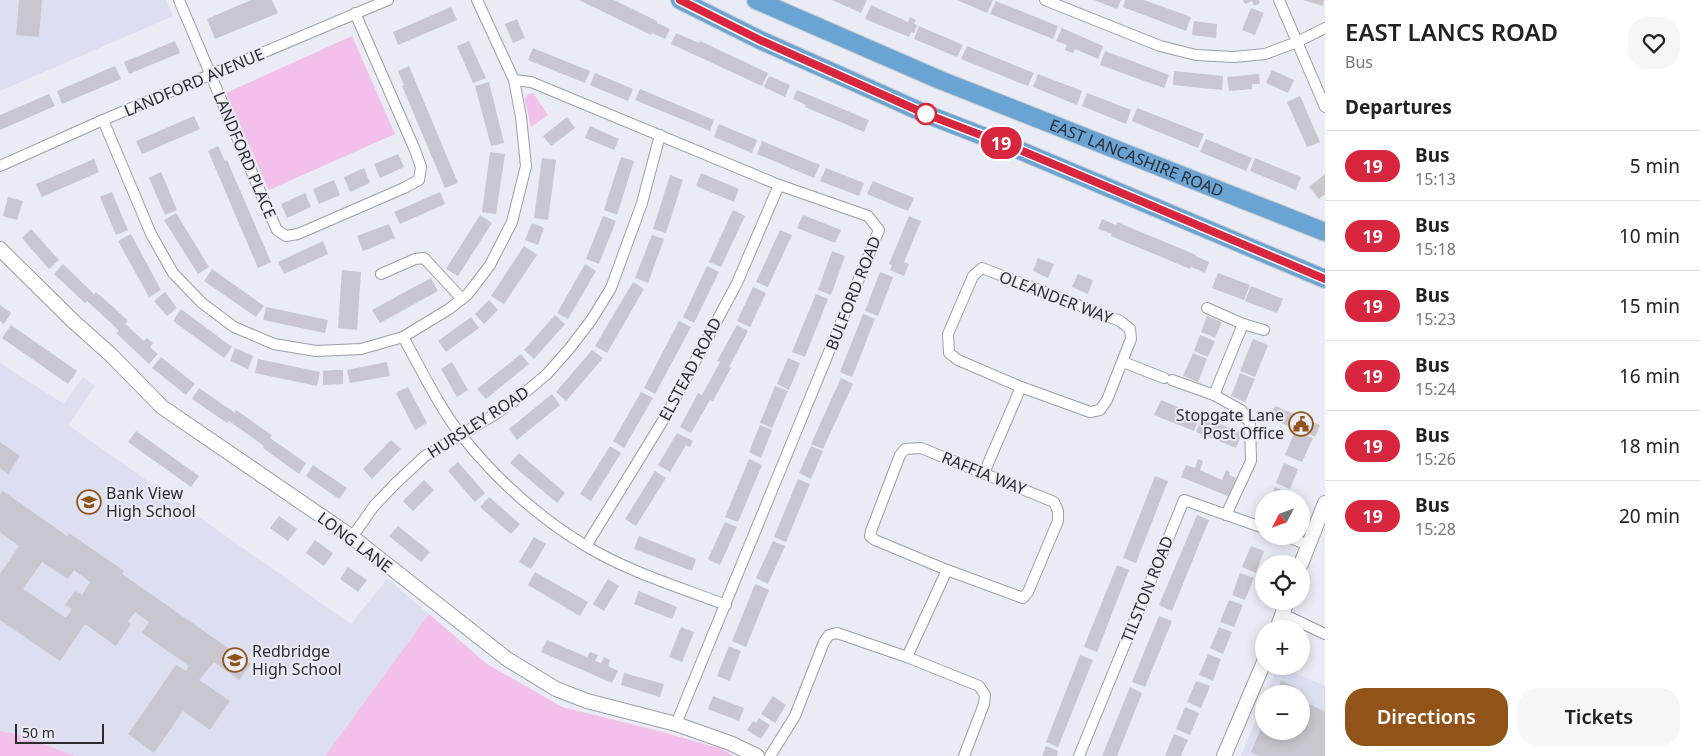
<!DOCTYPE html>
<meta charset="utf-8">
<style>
:root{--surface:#fff;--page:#f6f6f6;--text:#222;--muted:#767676;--line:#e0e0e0;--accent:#915318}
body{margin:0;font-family:"Noto Sans",sans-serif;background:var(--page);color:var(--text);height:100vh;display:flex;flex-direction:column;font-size:19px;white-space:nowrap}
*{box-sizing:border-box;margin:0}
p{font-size:16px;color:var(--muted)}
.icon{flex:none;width:28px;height:28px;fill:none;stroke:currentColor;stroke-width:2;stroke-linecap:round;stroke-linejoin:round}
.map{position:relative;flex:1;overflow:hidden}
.panel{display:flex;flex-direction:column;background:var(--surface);width:375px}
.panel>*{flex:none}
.badge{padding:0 10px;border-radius:16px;font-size:18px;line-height:32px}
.needle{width:32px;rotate:229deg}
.fabs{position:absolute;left:1255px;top:490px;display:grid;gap:10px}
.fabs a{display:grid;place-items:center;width:55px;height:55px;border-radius:50%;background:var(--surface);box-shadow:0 2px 12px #0003;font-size:25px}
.scale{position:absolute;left:15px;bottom:12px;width:89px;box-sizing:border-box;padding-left:5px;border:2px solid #2b2c30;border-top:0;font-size:14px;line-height:18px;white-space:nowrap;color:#2b2c30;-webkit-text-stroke:4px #e9ebf5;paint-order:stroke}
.map>.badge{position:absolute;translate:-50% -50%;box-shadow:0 0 0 2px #fff}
h2{padding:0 20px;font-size:19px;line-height:45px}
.round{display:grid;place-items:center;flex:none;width:52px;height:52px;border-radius:20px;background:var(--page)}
.headline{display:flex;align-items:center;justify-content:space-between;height:85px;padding:0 20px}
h1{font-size:24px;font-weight:600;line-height:38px}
.cta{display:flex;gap:10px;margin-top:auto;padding:10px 20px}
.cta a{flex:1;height:58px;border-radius:20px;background:var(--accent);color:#fff;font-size:20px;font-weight:600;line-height:58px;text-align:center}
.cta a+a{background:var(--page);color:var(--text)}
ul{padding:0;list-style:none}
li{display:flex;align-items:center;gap:15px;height:70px;padding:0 20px;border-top:1px solid var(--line)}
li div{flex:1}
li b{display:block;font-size:19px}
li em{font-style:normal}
li .badge{min-width:55px;font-weight:700;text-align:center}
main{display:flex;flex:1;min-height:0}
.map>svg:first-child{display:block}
.built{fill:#dbdff0}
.green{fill:#f3c0eb}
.building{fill:#c9c6cf;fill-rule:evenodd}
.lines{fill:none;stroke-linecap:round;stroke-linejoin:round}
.street-casing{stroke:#9b9ea6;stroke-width:12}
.secondary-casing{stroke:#9b9ea6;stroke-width:16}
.highway-casing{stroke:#cccccd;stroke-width:20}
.street{stroke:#fff;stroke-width:10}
.secondary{stroke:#fff;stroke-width:14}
.highway{stroke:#6aa4d5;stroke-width:18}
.line-casing{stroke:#fff;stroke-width:11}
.line{stroke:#d7263d;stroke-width:8}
.stop-dot{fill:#fff;stroke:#d7263d;stroke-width:2.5}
.labels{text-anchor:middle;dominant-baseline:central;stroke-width:4;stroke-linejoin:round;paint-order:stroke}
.street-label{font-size:16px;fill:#2b2c30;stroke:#e9ebf5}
.poi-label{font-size:16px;fill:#2b2c30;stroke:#e9ebf5;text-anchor:start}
</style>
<main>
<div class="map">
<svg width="1325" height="756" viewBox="0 0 1325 756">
<rect width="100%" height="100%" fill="#e9ebf5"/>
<g class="built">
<path d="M0,0H166L173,16L0,91Z"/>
<path d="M0,363L64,404L83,377L95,386L68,425L351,624L387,579L429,614L325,756H75L20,735L0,731Z"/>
<path d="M1278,666L1325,686V756H1241L1264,700V731H1301V694H1266Z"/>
</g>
<g class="green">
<path d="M352,36L395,134L269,190L226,93Z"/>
<path d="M533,93L548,115L531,127L525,99L528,94Z"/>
<path d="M429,614L487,664L562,707L659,731L722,749L734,756H325Z"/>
<path d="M0,731L20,735L75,756H0Z"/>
</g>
<g class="building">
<path d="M19,0H42L39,37L16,35Z"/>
<path d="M251,0H272L278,13L215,39L207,19Z"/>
<path d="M579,0H614L657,21V23L670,29L665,39L652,33L651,35Z"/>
<path d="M832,0H867L861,13Z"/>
<path d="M957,0H993L987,13Z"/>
<path d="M1094,0H1121L1117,9Z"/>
<path d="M1125,0H1144L1191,17L1186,31L1123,7Z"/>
<path d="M1243,0H1259L1260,3L1254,6L1252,1L1245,4Z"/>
<path d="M1303,0H1324L1323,6Z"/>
<path d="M996,1L1058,26L1053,39L990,14Z"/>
<path d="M871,5L908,22L910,17L916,20L914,24L917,25L914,33L911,32L909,37L865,19Z"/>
<path d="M451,7L457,20L398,45L393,32Z"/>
<path d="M1251,8L1264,13L1255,35L1242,30Z"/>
<path d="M517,19L525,38L513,43L505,24Z"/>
<path d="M1194,21L1217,24L1216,38L1192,35Z"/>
<path d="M919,26L963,45L957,57L914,39Z"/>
<path d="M1062,28L1103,46L1098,59L1075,49L1073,53L1065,50L1067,45L1056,41Z"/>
<path d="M676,33L699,43L700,41L768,73L762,86L671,44Z"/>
<path d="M175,41L180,53L129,74L124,62Z"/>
<path d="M469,41L486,78L473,83L457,46Z"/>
<path d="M967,46L1034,73L1028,86L961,59Z"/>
<path d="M533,48L590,71L585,83L528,60Z"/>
<path d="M1105,51L1169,75L1164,88L1100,65Z"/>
<path d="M115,66L121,79L62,104L57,91Z"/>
<path d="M409,66L458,183L445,188L402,86L404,85L398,71Z"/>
<path d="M1272,70L1294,80L1288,93L1266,83Z"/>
<path d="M1174,71L1223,76L1222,90L1173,85Z"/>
<path d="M595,73L633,89L628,101L590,85Z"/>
<path d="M1038,74L1082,91L1077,105L1033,87Z"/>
<path d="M1259,74L1260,84H1252V89L1229,91L1227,77Z"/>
<path d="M769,76L790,85L785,97L764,87Z"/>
<path d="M489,82L504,143L491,146L475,86Z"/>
<path d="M640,89L714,120L710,131L635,100Z"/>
<path d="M797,90L869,120L864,132L805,107L806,105L793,99Z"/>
<path d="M1087,93L1131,110L1126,124L1082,106Z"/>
<path d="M49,94L55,106L0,130V115Z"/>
<path d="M1300,96L1320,142L1307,147L1287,102Z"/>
<path d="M1137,108L1204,134L1198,148L1132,121Z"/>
<path d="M194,116L200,129L142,154L136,141Z"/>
<path d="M567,117L575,128L551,146L543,136Z"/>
<path d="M719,124L757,140L752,153L714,137Z"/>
<path d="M590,126L619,139L614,150L585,138Z"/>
<path d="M1206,139L1252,158L1246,171L1200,152Z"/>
<path d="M762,141L820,165L814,178L757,154Z"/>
<path d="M218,146L225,161L227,160L271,262L258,268L208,151Z"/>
<path d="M490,152L505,154L496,214L482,212Z"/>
<path d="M398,154L404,167L380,178L374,164Z"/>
<path d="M621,157L634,161L617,215L604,210Z"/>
<path d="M542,158L556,160L548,220L534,218Z"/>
<path d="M1255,158L1301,177L1296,190L1250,171Z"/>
<path d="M94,159L99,172L42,197L36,184Z"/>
<path d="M364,168L370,183L350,192L344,177Z"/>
<path d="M826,168L864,183L859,196L820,181Z"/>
<path d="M161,172L177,210L165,215L149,178Z"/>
<path d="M701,173L739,189L734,202L696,186Z"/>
<path d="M1325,174V194L1319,199L1309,187Z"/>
<path d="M670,175L683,180L666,233L653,229Z"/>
<path d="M334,180L340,195L319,204L313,189Z"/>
<path d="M873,181L914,198L908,211L867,194Z"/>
<path d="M112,192L128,230L116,235L100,197Z"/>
<path d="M440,192L445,204L400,224L394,212Z"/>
<path d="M305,193L311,207L287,218L281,204Z"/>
<path d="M8,197L23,201L17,220L3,216Z"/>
<path d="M733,210L745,216L721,267L709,262Z"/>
<path d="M176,213L209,267L198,274L164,220Z"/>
<path d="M480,215L492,223L458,276L446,269Z"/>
<path d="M803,215L841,230L835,243L797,228Z"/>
<path d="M603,216L616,221L599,264L586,259Z"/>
<path d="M909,216L921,221L904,262L909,264L904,276L890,270L892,265L889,264Z"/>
<path d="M1102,219L1116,225L1117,222L1196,255L1195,256L1209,262L1205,273L1191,267L1190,269L1111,236L1112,234L1098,229Z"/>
<path d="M532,223L544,228L538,245L525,240Z"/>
<path d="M389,224L395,238L363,251L357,236Z"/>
<path d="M31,229L59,260L49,269L22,238Z"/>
<path d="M780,230L792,235L768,287L756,282Z"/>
<path d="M131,234L161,290L149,297L118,241Z"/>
<path d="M652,235L664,239L648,283L635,278Z"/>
<path d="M323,241L328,254L284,274L278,262Z"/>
<path d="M524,246L537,255L504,304L491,296Z"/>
<path d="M832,251L845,256L831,295L818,290Z"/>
<path d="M1038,258L1054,264L1048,278L1033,271Z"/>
<path d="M63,264L94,294L96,292L112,306L128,321L125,324L144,341L147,338L153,343L150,347L158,354L149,364L116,333L119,331L111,323L87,301L85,303L54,274Z"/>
<path d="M585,264L596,271L568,319L557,313Z"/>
<path d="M707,266L719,272L694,323L683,317Z"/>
<path d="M212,269L264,306L256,317L204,281Z"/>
<path d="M342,270L361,272L357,330L338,328Z"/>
<path d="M880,272L893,277L878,316L865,311Z"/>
<path d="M1218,273L1250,285L1244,300L1212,288Z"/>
<path d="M1078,274L1093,280L1088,294L1072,287Z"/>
<path d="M431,278L438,291L380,323L372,310Z"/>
<path d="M633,282L644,289L607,353L595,346Z"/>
<path d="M1251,286L1283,299L1277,313L1245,301Z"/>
<path d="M753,287L766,293L750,327L737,321Z"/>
<path d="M165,292L177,308L167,316L154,301Z"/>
<path d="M816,294L828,299L805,357L792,352Z"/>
<path d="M489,300L498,310L484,324L475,314Z"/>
<path d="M0,305L11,313L4,324L0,321Z"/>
<path d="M266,307L328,320L325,333L263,320Z"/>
<path d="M181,309L232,347L224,358L173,321Z"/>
<path d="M863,314L875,319L852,377L840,372Z"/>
<path d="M555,315L565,324L534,359L524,350Z"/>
<path d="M1207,316L1222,322L1215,338L1201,332Z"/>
<path d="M471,317L479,328L446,352L438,341Z"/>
<path d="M679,321L691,327L655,394L644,388Z"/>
<path d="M11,325L77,371L68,384L2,338Z"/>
<path d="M737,325L748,331L729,367L731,368L713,401L710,400L691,433L680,427L698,393L702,395L720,362L717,361Z"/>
<path d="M1200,335L1215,341L1208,357L1194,351Z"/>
<path d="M1253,339L1268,345L1255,377L1240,371Z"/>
<path d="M235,348L253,356L248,369L230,361Z"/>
<path d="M592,350L603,358L566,401L556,392Z"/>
<path d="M1193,353L1207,359L1198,382L1183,376Z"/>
<path d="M521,354L529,364L486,399L477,389Z"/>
<path d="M161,357L195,384L186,395L152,368Z"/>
<path d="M788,358L800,363L789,390L777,384Z"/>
<path d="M258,359L320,372L317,386L255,373Z"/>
<path d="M387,362L390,376L350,383L347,370Z"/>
<path d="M452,362L468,390L457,397L441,369Z"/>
<path d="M333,370H343V384L323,385V371Z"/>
<path d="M1240,373L1255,379L1245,402L1231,396Z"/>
<path d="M841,378L853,384L823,449L811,444Z"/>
<path d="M775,386L788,391L772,428L760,423Z"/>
<path d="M408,387L427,423L415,430L396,393Z"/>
<path d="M199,388L235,413L236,410L263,429L272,435L270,438L306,463L299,474L263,448L264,446L229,421L227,423L192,399Z"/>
<path d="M641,392L653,398L624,448L613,441Z"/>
<path d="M552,394L560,405L517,440L509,429Z"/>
<path d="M1161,400L1200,416L1194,431L1154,415Z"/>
<path d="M1275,406L1320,425L1315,437L1269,418Z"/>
<path d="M1202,417L1242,433L1236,448L1196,432Z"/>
<path d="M760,425L772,430L761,458L749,452Z"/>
<path d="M136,431L199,476L191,487L128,442Z"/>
<path d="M1295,431L1313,438L1302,462L1285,455Z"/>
<path d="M677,433L693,441L690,447L686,445L670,472L658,465Z"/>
<path d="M391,440L401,449L372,479L363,469Z"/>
<path d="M0,442L20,456L8,474L0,468Z"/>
<path d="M610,446L621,453L591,501L580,494Z"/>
<path d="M811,446L823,451L811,479L799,473Z"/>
<path d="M519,453L565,493L557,503L510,463Z"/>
<path d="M749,459L762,465L738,522L725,517Z"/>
<path d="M1198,459L1203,461L1200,470L1222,480L1226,470L1230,472L1229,475L1236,478L1230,497L1181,477L1186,465L1195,468Z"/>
<path d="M458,462L485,493L475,502L448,471Z"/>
<path d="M1284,463L1298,469L1290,489L1276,483Z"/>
<path d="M313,465L347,488L339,499L306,476Z"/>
<path d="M655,471L666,478L636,526L625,519Z"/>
<path d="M1155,476L1168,481L1136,563L1123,558Z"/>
<path d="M798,479L810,484L786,542L774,537Z"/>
<path d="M424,480L434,490L413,511L403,501Z"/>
<path d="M1275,487L1288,493L1286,499H1270Z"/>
<path d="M3,491L67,536L69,533L124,571L122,574L251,664L239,680L214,662L199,680L230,701L210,730L183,711L154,753L128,734L176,665L186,671L189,666L142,633L149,622L135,612L128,621L131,624L116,646L85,624L60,661L0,620V574L19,546L0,532V495ZM42,562L68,579L74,570L90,582L82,595L75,591L65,605L72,609L66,618L23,589Z"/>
<path d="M489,497L520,524L511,534L480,507Z"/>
<path d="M1197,515L1209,520L1172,611L1159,605Z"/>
<path d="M279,516L297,529L288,541L270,528Z"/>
<path d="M725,522L737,527L720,565L708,559Z"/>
<path d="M398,526L430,552L421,562L389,536Z"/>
<path d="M639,536L696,559L692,571L634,549Z"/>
<path d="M534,537L546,544L531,569L519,562Z"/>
<path d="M315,540L333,553L324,566L306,553Z"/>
<path d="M773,541L785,546L768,584L756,578Z"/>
<path d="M1251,546L1264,551L1256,573L1242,567Z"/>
<path d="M1117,565L1129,570L1097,652L1084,647Z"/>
<path d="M348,567L367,580L358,592L340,579Z"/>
<path d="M535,572L588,602L580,616L528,585Z"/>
<path d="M1240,573L1254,578L1245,600L1232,595Z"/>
<path d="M608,579L619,586L604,611L593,604Z"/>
<path d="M755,584L769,590L746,647L732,641Z"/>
<path d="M639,591L677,607L672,619L634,604Z"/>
<path d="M1229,600L1243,605L1234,627L1220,622Z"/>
<path d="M1159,616L1172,621L1145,687L1132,682Z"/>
<path d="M681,627L694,632L682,662L669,657Z"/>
<path d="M1219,627L1232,632L1223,654L1210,648Z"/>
<path d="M547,640L587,657L590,652L598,655L595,661L601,663L604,657L610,660L608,666L618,671L612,683L541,652Z"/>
<path d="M729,646L741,651L730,681L717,676Z"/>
<path d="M1208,654L1221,659L1213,681L1199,675Z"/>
<path d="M1080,655L1093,660L1058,747L1046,742Z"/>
<path d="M624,673L664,684L660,697L621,685Z"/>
<path d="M1196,681L1210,686L1201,708L1187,702Z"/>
<path d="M1281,681L1295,687L1292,694H1275Z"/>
<path d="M1130,687L1142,693L1121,746L1117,756H1102Z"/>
<path d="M713,696L744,708L739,721L708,709Z"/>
<path d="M773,696L786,705L775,723L761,714Z"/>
<path d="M1301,701L1325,711V756H1259L1251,752L1264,721V731H1301Z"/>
<path d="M1185,707L1199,713L1190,735L1176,729Z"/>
<path d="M759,718L770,725L761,739L747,730L753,721L756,723Z"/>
<path d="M1174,734L1188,740L1183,751L1181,756H1165Z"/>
<path d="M1046,746L1058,751L1057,756H1042Z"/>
</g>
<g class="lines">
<g class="street-casing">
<g id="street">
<path d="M179,0L267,208L277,230L286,236L298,234L404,188L419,180L421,167L415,150L355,13"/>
<path d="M1045,0L1160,46L1196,55L1234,57L1265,54L1297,42L1325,28"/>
<path d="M1279,0L1325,107"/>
<path d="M514,80L531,82L779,185L868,216L879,230L676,724"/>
<path d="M103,120L151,234L173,273L202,303L234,327L274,344L316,351L361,349L403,337L449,309L468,294L490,265L512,222L526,166L521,117L514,80L477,0"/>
<path d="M0,166L103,120L388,0"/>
<path d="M982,268L1120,321L1130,329L1131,339L1107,400L1100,410L1090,412L1021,387L958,360L949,353L948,334L973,276Z"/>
<path d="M381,274L415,259L424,258L462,299"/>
<path d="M1207,308L1243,324L1264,330"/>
<path d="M403,337C421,369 439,407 461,435C496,479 538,517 586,546C629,572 679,587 726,605"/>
<path d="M1123,362L1164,378"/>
<path d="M1172,380L1214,395L1241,410L1250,423L1251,461L1226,515"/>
<path d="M1214,395L1243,324"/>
<path d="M921,448L1054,502L1058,511V521L1028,592L1023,598L947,570L875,540L870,536L871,531L900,455L905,449Z"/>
<path d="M984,473L1021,387"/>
<path d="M1286,536L1308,545"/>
<path d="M352,537L374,506L396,483L425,456L494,415L522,395L547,374L570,348L592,319L611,288L642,203L660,135"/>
<path d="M586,546L667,414L737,283L779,185"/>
<path d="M1283,614L1325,634"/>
<path d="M907,657L947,570"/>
<path d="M770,756L795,716L824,642L829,635L837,633L907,657L979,686L985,695L984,704L964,756"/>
<path d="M1079,756L1184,500L1264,528"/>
</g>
</g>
<g class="secondary-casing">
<g id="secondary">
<path d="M0,249L73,321L111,355L162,407L352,537L507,659L556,689L587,701L676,724L730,743L757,756"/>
<path d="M1301,564L1325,503"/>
<path d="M1277,629L1287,601"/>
<path d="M1224,756L1264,662"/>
</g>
</g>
<g class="highway-casing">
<g id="highway">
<path d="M680,0L760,40L926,114L1019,150L1325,279"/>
<path id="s1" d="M756,0L940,80L1325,232"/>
</g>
</g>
<use href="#street" class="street"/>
<use href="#secondary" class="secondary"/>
<use href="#highway" class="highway"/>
</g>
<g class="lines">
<g class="line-casing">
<path id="line" d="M680,0L760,40L926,114L1020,150L1325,279"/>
</g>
<use href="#line" class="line"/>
</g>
<defs>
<g id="civic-ring" transform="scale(1.25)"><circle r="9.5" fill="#e9ebf5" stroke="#915318" stroke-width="1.5"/><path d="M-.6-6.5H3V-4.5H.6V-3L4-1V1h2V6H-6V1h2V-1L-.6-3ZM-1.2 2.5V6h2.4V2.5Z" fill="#915318"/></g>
<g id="school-ring" transform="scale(1.25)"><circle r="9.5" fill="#e9ebf5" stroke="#915318" stroke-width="1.5"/><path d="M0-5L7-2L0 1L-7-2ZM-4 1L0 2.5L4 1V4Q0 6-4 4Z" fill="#915318"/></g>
</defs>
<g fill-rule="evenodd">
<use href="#civic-ring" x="1301" y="424"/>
<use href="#school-ring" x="89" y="502"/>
<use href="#school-ring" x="235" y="660"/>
</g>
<circle class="stop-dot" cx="926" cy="114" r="10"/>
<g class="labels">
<g class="street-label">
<text transform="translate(194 82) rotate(-23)">LANDFORD AVENUE</text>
<text transform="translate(245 155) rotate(67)">LANDFORD PLACE</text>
<text stroke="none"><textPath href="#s1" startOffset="412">EAST LANCASHIRE ROAD</textPath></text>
<text transform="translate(853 293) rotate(-68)">BULFORD ROAD</text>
<text transform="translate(1056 297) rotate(21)">OLEANDER WAY</text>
<text transform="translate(690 369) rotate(-62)">ELSTEAD ROAD</text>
<text transform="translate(478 422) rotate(-33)">HURSLEY ROAD</text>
<text transform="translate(984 473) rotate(22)">RAFFIA WAY</text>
<text transform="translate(355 542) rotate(37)">LONG LANE</text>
<text transform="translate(1147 589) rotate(-68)">TILSTON ROAD</text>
</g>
<g class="poi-label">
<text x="1284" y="415" text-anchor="end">Stopgate Lane<tspan x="1284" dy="18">Post Office</tspan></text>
<text x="106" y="493">Bank View<tspan x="106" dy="18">High School</tspan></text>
<text x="252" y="651">Redbridge<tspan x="252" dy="18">High School</tspan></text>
</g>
</g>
</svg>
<div class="fabs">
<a><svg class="needle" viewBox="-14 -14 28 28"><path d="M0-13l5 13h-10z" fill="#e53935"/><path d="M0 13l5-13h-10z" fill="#767676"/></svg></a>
<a><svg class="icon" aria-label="locate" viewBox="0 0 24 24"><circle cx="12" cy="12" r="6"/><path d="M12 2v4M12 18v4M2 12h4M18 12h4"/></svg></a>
<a>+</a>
<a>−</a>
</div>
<div class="scale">50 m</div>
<b class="badge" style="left:1001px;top:143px;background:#d7263d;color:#fff">19</b>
</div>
<section class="panel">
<div class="headline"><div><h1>EAST LANCS ROAD</h1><p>Bus</p></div><a class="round"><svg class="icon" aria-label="heart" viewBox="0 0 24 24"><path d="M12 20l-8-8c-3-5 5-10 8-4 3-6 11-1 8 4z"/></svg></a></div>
<h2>Departures</h2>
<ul>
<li><span class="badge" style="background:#d7263d;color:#fff">19</span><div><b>Bus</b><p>15:13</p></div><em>5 min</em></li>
<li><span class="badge" style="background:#d7263d;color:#fff">19</span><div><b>Bus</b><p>15:18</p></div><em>10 min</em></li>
<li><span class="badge" style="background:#d7263d;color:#fff">19</span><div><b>Bus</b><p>15:23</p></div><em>15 min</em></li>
<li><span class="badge" style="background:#d7263d;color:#fff">19</span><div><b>Bus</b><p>15:24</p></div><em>16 min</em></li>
<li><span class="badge" style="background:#d7263d;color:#fff">19</span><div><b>Bus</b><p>15:26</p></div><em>18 min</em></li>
<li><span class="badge" style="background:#d7263d;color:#fff">19</span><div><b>Bus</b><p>15:28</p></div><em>20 min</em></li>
</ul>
<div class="cta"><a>Directions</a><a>Tickets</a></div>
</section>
</main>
